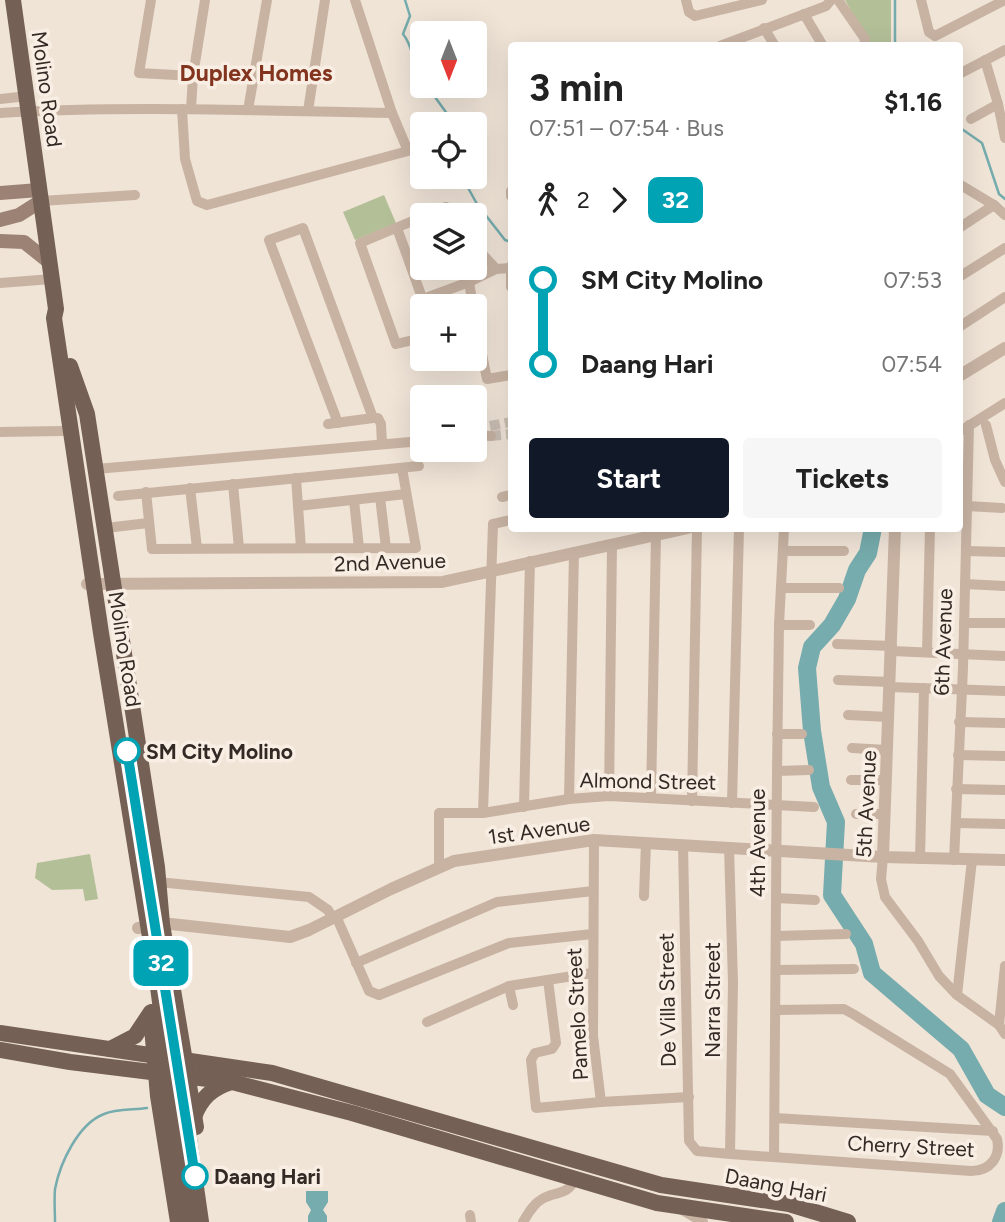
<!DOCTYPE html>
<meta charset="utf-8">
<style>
:root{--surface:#fff;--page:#f6f6f6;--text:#222;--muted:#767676;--accent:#111827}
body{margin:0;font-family:Figtree,sans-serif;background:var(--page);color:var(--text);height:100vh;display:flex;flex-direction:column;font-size:26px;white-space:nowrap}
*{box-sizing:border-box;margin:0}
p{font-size:23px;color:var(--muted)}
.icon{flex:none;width:38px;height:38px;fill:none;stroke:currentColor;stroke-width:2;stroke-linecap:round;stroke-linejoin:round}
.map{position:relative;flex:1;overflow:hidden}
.side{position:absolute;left:508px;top:42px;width:455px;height:490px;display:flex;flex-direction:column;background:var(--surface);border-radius:7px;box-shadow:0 7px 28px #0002}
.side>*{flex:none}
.badge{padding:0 14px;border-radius:10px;font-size:24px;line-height:46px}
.needle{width:46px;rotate:180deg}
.buttons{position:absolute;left:410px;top:21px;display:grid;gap:14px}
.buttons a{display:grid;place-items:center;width:77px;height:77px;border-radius:7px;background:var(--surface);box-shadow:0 7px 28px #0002;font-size:35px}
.map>.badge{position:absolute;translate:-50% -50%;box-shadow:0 0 0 4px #fff}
.legs{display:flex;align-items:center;gap:10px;height:77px;padding:0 21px;font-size:23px}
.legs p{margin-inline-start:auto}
.overview{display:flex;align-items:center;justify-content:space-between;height:119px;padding:0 21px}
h1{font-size:38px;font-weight:700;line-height:52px}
.action{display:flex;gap:14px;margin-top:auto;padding:14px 21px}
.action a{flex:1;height:80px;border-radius:7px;background:var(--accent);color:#fff;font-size:28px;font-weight:700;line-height:80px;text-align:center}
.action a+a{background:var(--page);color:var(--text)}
ul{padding:0 21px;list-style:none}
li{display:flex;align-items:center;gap:24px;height:84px;font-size:26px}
li i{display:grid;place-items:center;width:10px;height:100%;margin:0 9px;background:currentColor}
li i::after{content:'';width:18px;height:18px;margin:-9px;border:5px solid;border-radius:50%;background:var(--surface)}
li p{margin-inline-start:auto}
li:first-child i{background:linear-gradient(#0000 50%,currentColor 0)}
li:last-child i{background:linear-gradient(currentColor 50%,#0000 0)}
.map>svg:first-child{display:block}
.green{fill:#b3bf97}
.water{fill:#76acad}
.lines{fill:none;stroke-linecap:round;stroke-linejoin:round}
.stream{stroke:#76acad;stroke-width:2.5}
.river{stroke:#76acad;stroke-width:18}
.minor-tunnel{stroke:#cabfb3;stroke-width:10;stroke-dasharray:10 5;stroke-linecap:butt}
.minor{stroke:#c8b3a3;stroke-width:10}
.tertiary{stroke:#c8b3a3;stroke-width:12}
.secondary{stroke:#9b8275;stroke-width:14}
.primary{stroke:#756056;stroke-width:16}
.line-1-casing{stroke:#fff;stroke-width:16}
.line-1{stroke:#00a3b4;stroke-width:10}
.stop-1-dot{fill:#fff;stroke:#00a3b4;stroke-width:3.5}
.labels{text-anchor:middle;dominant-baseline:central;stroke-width:7;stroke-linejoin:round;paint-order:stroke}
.street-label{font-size:21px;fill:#332925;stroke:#f9eee3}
.stop-label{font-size:21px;font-weight:bold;fill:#332925;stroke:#f9eee3;text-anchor:start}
.neighbourhood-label{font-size:23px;font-weight:bold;fill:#82341f;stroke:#f9eee3}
</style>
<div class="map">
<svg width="1005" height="1222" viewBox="0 0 1005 1222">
<rect width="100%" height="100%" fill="#f0e4d7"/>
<g class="green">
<path d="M845,0H891V45H871Z"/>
<path d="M384,195L396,223L355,240L343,212Z"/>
<path d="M90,854L98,899L85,901L83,889L52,890L35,878L37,863Z"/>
</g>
<path class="water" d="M306,1191H328V1202L323,1210L327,1216V1222H308V1216L311,1210L306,1202Z"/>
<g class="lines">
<g class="stream">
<path d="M405,0L410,16L403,34C415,49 411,63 422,78"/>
<path d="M895,0V46"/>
<path d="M427,86L448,115L451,124"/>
<path d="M959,127L982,143L999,194L1005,199"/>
<path d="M462,177L477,204L505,240L511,242"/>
<path d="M55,1222C55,1211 54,1200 55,1189C60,1163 78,1124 104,1114C116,1109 134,1110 147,1108"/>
</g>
<g class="river">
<path d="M873,528L868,553L857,570L847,599L832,625L812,647L807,668L812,731L821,787L836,822L832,895L864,944L872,973L961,1049L987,1095L1005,1107"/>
<path d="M1001,1222L1005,1211"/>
</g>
<g class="minor-tunnel">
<path d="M490,426L511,422"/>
<path d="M491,436L511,434"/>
</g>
<g class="minor">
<path d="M151,0L139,73L193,76"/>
<path d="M686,0L689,12L695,16L762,0"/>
<path d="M838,0L865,39L864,46"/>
<path d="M921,0L929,32L935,36L1005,0"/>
<path d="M804,14L823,46"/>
<path d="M764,28L775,46"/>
<path d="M720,46L826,6L831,0"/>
<path d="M985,60L998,104L1005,138"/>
<path d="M959,74L1005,50"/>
<path d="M0,99L28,96"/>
<path d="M182,109L185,159L197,201L207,205L408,151L392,113L355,0"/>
<path d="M191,109L193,76L205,0"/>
<path d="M248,110L267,0"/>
<path d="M308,111L325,0"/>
<path d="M0,113C130,105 261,111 392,113"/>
<path d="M971,119L998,104"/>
<path d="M959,184L994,205L1005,215"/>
<path d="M511,191V196"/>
<path d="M41,201L135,195"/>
<path d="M426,215L446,207L452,215"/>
<path d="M422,217L360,243L396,344L422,338"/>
<path d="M397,228L425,306"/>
<path d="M959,228L994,205"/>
<path d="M474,245L496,269"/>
<path d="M410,263L422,258"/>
<path d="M511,266V287"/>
<path d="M959,277L1005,248"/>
<path d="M469,282L473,306"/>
<path d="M0,283L52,279"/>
<path d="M423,299L469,282L496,269L511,268"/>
<path d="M474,315L487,379L511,375"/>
<path d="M959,327L1005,297"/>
<path d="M338,423L269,240L303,228L373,418H378L381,424L382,444"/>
<path d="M328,424L373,418"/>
<path d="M986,425L995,460L1005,482"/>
<path d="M0,432L63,431"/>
<path d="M959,432L1005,403"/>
<path d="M474,435L491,436"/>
<path d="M96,469L422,441"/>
<path d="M296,478L301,548"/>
<path d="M233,484L239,548"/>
<path d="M190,488L197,548"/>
<path d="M146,492L152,549L416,548L402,468"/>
<path d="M118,496L419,466"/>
<path d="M380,497L386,548"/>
<path d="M502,497L511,495"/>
<path d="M354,500L359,548"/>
<path d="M298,506L406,494"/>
<path d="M967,506L1002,508"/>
<path d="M106,528L148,523"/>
<path d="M783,551H844"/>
<path d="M966,551L1005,552"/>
<path d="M965,584L1005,586"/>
<path d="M782,588H839"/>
<path d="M964,623H1005"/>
<path d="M779,625H810"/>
<path d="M837,644L892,646"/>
<path d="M892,651L1005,656"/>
<path d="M927,652L930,528"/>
<path d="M838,680L890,682"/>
<path d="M890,687L1005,691"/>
<path d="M848,715L889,717"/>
<path d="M959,722L1005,723"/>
<path d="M777,734H802"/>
<path d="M852,748L887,750"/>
<path d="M958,755L1005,756"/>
<path d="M777,771L809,770"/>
<path d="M851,780H886"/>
<path d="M956,789L1005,790"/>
<path d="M609,796L612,544"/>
<path d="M651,797L656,535"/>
<path d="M569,799L574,552"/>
<path d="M692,801L697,528"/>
<path d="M732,803L739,528"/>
<path d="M524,807L530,561"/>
<path d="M483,813L493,524L511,520"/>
<path d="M856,814H885"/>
<path d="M956,823L1005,824"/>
<path d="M683,845L689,1141L697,1151L730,1154L971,1171C990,1171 1001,1157 997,1139L950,1074L853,1014L844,1009L777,1010"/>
<path d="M729,847L733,983L730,1154"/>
<path d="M883,857L881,879L885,897L918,941L939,976L957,995L999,1025L1005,1034"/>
<path d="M920,859L924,688"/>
<path d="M954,860L963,668L969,425"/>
<path d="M439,868V813H483L569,799L609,796L814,807"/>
<path d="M158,882L309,897L328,910L332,917"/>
<path d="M644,896L646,843"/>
<path d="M776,898L815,900"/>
<path d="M336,916L369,991L379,995L509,943L592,934"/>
<path d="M776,936L846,934"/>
<path d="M356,963L497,902L593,891"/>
<path d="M777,970L854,969"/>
<path d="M548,980L556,1043L552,1049L535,1053L531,1060L536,1108L601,1102L593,1036L594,840"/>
<path d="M509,986L513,1005"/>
<path d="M957,995L972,860"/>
<path d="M427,1022L509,986L592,973"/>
<path d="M999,1025L1005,966"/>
<path d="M601,1102L689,1097"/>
<path d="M775,1118L993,1131"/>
<path d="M774,1157L777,771L779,625L784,528"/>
<path d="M682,1210L703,1222"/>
<path d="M470,1215L471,1222"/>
<path d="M523,1222C528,1214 533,1204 542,1199C555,1191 569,1196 575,1178"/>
</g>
<g class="tertiary">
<path d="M959,376L1005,348"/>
<path d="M87,584L442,582L688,528"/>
<path d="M883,857L895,528"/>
<path d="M138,928L171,924L290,937L309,930L391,889L454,861L594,840L883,857L1005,860"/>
</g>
<g class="secondary">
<path d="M0,193L39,190"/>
<path d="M0,220L19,215L41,201"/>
<path d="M0,241L24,242L49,262"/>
</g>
<g class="primary">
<path d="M13,0L56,309L54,318L101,633L158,987L189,1222"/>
<path d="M70,366L87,414L157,867L162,924L196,1127"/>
<path d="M151,1016L158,1096L178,1222"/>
<path d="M0,1033L272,1073L661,1185L789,1204L848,1222"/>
<path d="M110,1049L135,1036L151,1012"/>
<path d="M0,1050L70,1062L232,1082L352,1113L657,1203L786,1222"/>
<path d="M186,1117L201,1222"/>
<path d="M194,1117C201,1098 212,1088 231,1082"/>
</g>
</g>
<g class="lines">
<g class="line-1-casing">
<path id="line-1" d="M127,751L195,1176"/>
</g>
<use href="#line-1" class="line-1"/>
</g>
<g class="stop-1-dot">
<circle cx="127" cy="751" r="12"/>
<circle cx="195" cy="1176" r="12"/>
</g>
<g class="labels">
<g class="street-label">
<text transform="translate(47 89) rotate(82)">Molino Road</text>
<text transform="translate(390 562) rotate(-2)">2nd Avenue</text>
<text transform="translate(943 642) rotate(-88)">6th Avenue</text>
<text transform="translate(125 649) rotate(81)">Molino Road</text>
<text transform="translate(648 781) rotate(1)">Almond Street</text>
<text transform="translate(866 804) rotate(-87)">5th Avenue</text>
<text transform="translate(539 830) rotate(-8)">1st Avenue</text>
<text transform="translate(757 843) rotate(-90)">4th Avenue</text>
<text transform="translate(667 1000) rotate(-91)">De Villa Street</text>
<text transform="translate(712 1000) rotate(-90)">Narra Street</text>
<text transform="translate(577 1014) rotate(-93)">Pamelo Street</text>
<text transform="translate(911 1146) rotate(3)">Cherry Street</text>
<text transform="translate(776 1185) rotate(11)">Daang Hari</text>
</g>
<g class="stop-label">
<text x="146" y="751">SM City Molino</text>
<text x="214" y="1176">Daang Hari</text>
</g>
<g class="neighbourhood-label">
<text x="256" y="73">Duplex Homes</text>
</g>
</g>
</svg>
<div class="buttons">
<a><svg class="needle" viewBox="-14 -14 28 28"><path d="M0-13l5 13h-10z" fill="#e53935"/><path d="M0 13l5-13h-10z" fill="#767676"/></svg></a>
<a><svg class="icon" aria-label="locate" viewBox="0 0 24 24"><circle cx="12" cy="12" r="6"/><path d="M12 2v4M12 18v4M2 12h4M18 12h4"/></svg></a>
<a><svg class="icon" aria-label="layers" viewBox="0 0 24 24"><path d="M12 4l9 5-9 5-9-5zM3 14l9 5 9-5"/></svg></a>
<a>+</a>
<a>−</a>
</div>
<b class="badge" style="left:161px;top:963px;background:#00a3b4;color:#fff">32</b>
<section class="side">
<div class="overview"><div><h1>3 min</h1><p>07:51 – 07:54 · Bus</p></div><b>$1.16</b></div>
<div class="legs"><svg class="icon" aria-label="walk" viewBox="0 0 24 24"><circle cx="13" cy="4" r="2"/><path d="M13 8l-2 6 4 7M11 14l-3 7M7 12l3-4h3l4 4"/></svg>2<svg class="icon" aria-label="forward" viewBox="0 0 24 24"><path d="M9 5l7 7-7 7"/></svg><b class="badge" style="background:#00a3b4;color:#fff">32</b></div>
<ul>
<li><i style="color:#00a3b4"></i><b>SM City Molino</b><p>07:53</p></li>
<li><i style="color:#00a3b4"></i><b>Daang Hari</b><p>07:54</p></li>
</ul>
<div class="action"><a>Start</a><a>Tickets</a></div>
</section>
</div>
